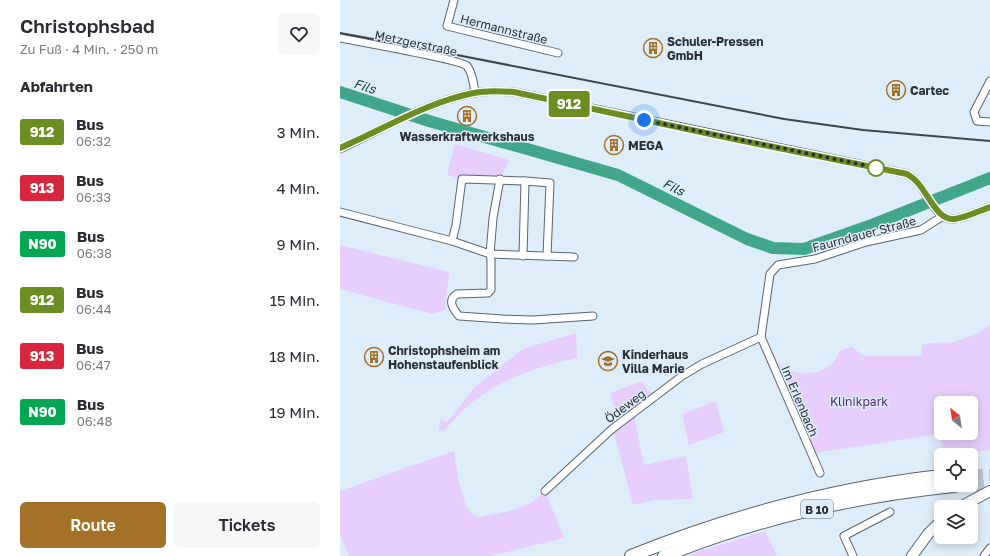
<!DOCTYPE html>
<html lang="de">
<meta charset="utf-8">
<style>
:root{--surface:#fff;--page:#f7f7f7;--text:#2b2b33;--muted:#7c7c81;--accent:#a47128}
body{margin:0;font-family:"Golos Text",sans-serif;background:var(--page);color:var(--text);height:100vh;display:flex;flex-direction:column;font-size:15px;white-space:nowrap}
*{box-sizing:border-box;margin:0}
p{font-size:13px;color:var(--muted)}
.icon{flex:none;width:22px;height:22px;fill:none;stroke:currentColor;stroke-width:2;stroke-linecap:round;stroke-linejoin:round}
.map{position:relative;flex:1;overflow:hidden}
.side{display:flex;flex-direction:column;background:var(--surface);width:340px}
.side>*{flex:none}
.badge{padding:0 8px;border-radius:3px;font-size:14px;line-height:26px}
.needle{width:26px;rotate:331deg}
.buttons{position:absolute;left:594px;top:396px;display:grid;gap:8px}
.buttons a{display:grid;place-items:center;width:44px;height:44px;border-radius:6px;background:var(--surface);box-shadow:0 2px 10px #0003;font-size:20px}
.you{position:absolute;width:20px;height:20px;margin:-10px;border:3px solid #fff;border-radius:50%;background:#1a73e8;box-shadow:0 0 0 6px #1a73e833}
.map>.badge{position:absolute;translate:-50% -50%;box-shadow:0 0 0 2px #fff}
h2{padding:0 20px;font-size:15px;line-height:36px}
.round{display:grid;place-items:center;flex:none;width:42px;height:42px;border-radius:6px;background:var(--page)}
.headline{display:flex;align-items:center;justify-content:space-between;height:68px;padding:0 20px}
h1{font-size:19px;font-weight:600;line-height:30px}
.button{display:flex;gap:8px;margin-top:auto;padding:8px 20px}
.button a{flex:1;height:46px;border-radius:6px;background:var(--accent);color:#fff;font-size:16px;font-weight:600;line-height:46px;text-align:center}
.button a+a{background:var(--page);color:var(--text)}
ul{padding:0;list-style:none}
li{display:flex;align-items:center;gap:12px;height:56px;padding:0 20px}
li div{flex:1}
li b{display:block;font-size:15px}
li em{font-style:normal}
li .badge{min-width:44px;font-weight:700;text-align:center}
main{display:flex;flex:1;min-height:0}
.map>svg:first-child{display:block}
.green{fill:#e7cefc;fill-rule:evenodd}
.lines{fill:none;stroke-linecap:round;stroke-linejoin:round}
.river{stroke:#42a68d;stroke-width:12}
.trunk-tunnel{stroke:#bac7d2;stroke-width:12;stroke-dasharray:12 6;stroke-linecap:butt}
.minor-casing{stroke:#57646f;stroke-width:9}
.secondary-casing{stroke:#57646f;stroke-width:12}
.trunk-casing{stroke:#57646f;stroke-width:14}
.minor{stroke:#fff;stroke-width:7}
.secondary{stroke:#fff;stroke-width:10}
.trunk{stroke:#fff;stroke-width:12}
.rail{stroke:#3e454b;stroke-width:2}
.line-casing{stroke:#fff;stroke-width:9}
.line{stroke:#6b8e23;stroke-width:6}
.walk{stroke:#292f34;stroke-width:4;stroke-dasharray:0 7.2}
.stop-dot{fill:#fff;stroke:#6b8e23;stroke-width:2}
.labels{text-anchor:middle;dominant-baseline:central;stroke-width:3;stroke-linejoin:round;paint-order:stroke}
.shield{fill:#deedfa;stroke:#5f686f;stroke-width:1}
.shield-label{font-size:11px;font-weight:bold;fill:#292f34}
.street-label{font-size:12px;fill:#292f34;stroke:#deedfa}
.poi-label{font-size:12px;font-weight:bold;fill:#292f34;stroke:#deedfa;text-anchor:start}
.park-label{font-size:12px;fill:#562774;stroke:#deedfa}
.water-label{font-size:13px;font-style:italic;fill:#0c3a2f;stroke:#deedfa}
</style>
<main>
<section class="side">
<div class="headline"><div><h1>Christophsbad</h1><p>Zu Fuß · 4 Min. · 250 m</p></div><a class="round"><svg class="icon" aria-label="heart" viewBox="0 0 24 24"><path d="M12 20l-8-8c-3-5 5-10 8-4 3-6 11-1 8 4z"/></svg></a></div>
<h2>Abfahrten</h2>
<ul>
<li><span class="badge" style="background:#6b8e23;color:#fff">912</span><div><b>Bus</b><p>06:32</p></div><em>3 Min.</em></li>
<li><span class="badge" style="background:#d7263d;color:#fff">913</span><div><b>Bus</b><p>06:33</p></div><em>4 Min.</em></li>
<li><span class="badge" style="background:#00a651;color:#fff">N90</span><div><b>Bus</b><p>06:38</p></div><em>9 Min.</em></li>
<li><span class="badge" style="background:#6b8e23;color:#fff">912</span><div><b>Bus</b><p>06:44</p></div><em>15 Min.</em></li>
<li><span class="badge" style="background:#d7263d;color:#fff">913</span><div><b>Bus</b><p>06:47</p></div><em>18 Min.</em></li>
<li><span class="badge" style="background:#00a651;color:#fff">N90</span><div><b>Bus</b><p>06:48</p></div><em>19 Min.</em></li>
</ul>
<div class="button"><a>Route</a><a>Tickets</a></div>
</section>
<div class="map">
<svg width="650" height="556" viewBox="0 0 650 556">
<rect width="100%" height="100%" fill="#deedfa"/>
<g class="green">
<path d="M115,144L169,160L160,179H122L107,175Z"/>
<path d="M0,245L109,272L105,310L92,314L0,289Z"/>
<path d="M650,324V450L618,454L612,447L603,448L599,434L475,453L457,404L438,363C441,365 445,369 448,370C466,378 495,372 499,351L512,347L524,356H581L582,346C592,340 602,344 613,342C624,339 643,332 650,324ZM601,403H631V433H601Z"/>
<path d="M236,333L237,358C200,366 160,379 130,404C120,412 112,422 104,431L99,430L100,419L107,422L136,386L183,349Z"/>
<path d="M302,381L307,390L315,394L279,418L272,401L270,393Z"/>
<path d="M376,401L384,432L349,445L342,414Z"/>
<path d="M294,416L304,465L346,456L353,499L314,500L293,505L274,433Z"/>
<path d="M114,451L119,483L126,506L132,514L140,517L170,511L193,502L205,491L224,538L151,556H9L0,535V491Z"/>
<path d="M425,531L437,556H347L357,552Z"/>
</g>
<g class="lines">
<path class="river" d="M0,92L89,121L278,175L407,239L433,248L464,249L529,226L650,178"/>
<g class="trunk-tunnel">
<path d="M631,475H650"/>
<path d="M614,486L650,485"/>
</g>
<g class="minor-casing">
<g id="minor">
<path d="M114,0L107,26L218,53"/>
<path d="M0,38C18,42 119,59 127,66C132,72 134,85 135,93"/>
<path d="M650,81L634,112L637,121L650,122"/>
<path d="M0,149C43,129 87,102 134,93C147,90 161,91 174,92L567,174C570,176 573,178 575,180C587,190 595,221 615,219C627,217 639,211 650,207"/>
<path d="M160,179L153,218L150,254L151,260V290L148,293L117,294C107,300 113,309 119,316L163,319L193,320L253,316"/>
<path d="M0,212L112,241L150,254L234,257"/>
<path d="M112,241L116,225L122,179L185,181"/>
<path d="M183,256L185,181L210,183L207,256"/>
<path d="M480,473L421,337L430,274L438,265L475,259L526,242L581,230L603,216"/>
<path d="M205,491L272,429L342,376L362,364L421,337"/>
<path d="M513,556L504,536L550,512"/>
<path d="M644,556L650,548"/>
</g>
</g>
<g class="secondary-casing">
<g id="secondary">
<path d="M620,507L650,491"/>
<path d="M572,556L588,534L601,521"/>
</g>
</g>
<g class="trunk-casing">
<g id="trunk">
<path d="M291,556C391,516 494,488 601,476"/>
<path d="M324,556C416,519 515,496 614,486"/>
</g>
</g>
<use href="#minor" class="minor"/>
<use href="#secondary" class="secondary"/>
<use href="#trunk" class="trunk"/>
<path class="rail" d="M0,33L66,45L444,119L523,130L650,141"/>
</g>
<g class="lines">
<g class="line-casing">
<path id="line" d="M0,148C44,129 87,102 134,93C147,90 161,91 174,92L389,138L567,174C570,176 573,178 575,180C587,190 596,221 615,219C627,217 639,211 650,207"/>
</g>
<use href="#line" class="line"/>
<path class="walk" d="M304,120L539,168H536"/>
</g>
<defs>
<g id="building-ring" transform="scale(1)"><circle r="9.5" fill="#deedfa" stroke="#a47128" stroke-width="1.5"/><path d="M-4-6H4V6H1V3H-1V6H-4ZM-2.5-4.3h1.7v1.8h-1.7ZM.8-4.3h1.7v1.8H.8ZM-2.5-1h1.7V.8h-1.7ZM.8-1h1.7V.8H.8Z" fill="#a47128"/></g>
<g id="school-ring" transform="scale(1)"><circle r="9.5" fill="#deedfa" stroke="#a47128" stroke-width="1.5"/><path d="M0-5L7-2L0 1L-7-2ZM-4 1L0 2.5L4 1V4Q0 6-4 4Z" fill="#a47128"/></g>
</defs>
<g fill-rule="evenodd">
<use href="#building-ring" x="313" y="48"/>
<use href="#building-ring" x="556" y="90"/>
<use href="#building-ring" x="127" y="116"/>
<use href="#building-ring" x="274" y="145"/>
<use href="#building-ring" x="34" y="357"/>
<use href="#school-ring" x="268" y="361"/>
</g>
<circle class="stop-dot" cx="536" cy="168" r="8"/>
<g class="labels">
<rect class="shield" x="461" y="500" width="32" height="18" rx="3"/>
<g class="shield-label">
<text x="477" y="509">B 10</text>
</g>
<g class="street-label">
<text transform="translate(164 29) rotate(14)">Hermannstraße</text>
<text transform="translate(76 43) rotate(12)">Metzgerstraße</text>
<text transform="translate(524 234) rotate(-15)">Faurndauer Straße</text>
<text transform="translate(460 401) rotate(67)">Im Erlenbach</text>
<text transform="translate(285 406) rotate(-37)">Ödeweg</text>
</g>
<g class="poi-label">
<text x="327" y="41">Schuler-Pressen<tspan x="327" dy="14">GmbH</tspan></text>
<text x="570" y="90">Cartec</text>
<text x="127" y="136" text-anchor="middle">Wasserkraftwerkshaus</text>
<text x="288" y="145">MEGA</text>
<text x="48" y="350">Christophsheim am<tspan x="48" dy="14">Hohenstaufenblick</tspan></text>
<text x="282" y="354">Kinderhaus<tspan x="282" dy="14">Villa Marie</tspan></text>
</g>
<g class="park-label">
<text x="519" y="401">Klinikpark</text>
</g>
<g class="water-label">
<text transform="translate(25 86) rotate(18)">Fils</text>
<text transform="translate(334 187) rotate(26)">Fils</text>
</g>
</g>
</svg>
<div class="buttons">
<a><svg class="needle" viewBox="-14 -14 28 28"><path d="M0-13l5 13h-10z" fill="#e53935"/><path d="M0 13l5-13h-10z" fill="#7c7c81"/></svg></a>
<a><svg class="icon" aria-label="locate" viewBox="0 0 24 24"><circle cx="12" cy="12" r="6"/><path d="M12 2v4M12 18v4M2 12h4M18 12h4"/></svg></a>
<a><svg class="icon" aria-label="layers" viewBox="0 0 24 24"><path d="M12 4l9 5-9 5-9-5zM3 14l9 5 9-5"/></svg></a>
</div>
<div class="you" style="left:304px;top:120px"></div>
<b class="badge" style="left:229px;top:104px;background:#6b8e23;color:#fff">912</b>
</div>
</main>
